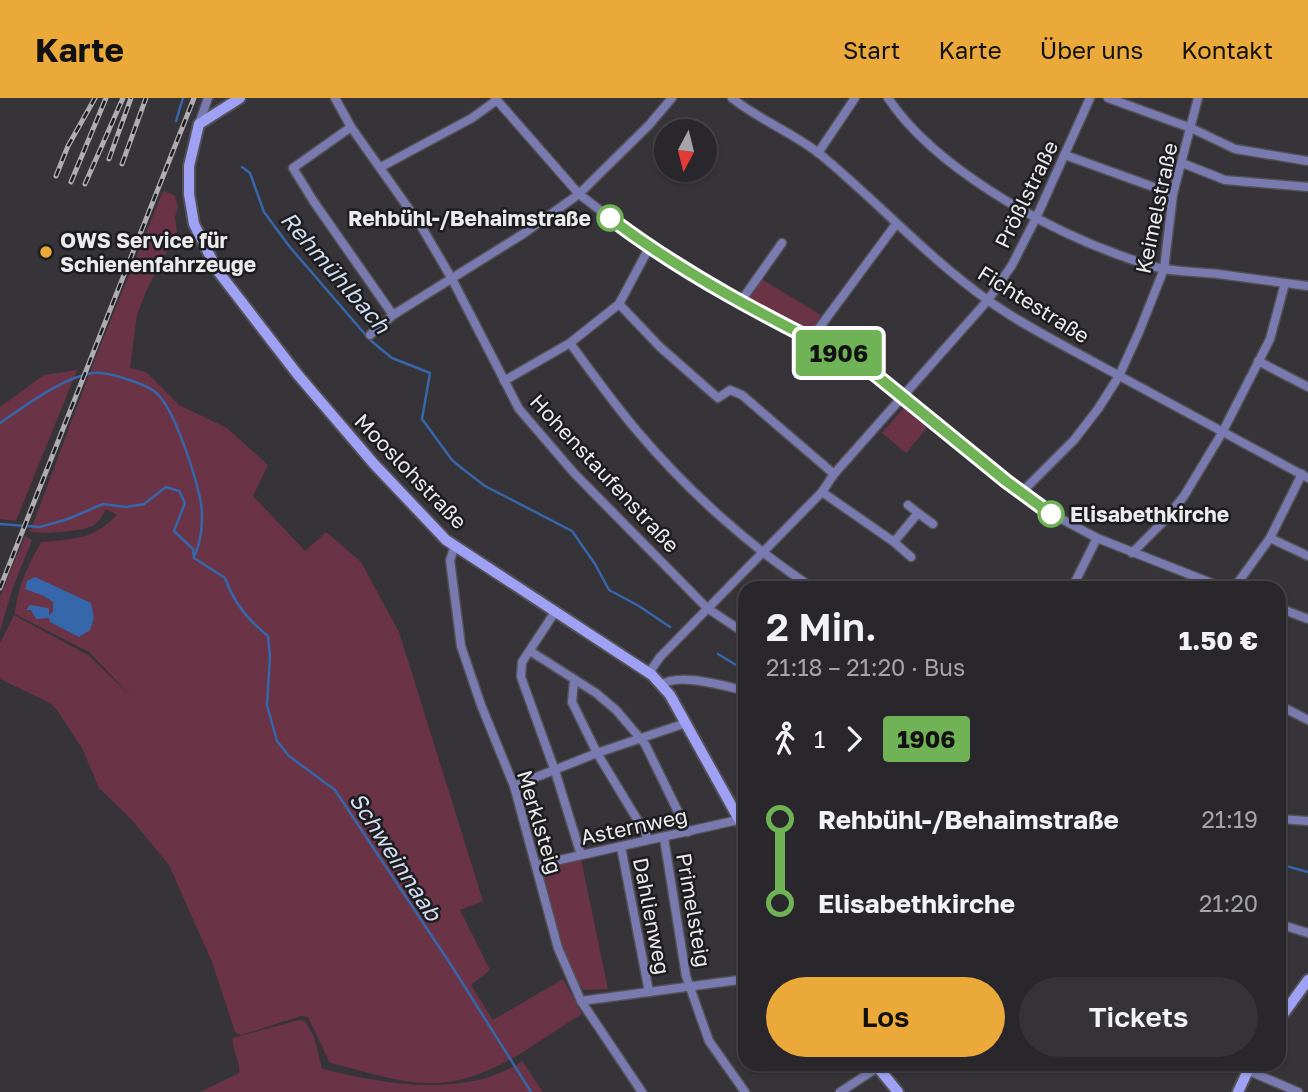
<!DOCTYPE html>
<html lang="de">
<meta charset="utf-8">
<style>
:root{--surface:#29272b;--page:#353337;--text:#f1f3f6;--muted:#a5a5a9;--line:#454447;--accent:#eba93a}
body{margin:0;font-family:"Golos Text",sans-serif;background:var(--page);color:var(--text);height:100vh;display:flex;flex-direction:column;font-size:26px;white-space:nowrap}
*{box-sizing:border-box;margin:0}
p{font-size:23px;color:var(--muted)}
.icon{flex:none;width:38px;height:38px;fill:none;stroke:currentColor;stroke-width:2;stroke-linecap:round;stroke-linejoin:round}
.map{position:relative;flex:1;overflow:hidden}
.details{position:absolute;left:738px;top:483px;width:548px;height:490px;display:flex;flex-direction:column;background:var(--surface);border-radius:21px;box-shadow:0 2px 5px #0004,0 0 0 2px var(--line)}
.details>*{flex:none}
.badge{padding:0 14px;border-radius:5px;font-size:24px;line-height:46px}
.needle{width:46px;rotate:187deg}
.fabs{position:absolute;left:654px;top:21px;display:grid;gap:14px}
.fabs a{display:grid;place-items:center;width:63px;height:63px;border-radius:50%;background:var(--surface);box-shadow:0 2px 5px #0004,0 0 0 2px var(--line);font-size:35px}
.map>.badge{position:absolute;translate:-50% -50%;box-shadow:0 0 0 4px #fff}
.legs{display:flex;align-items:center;gap:10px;height:77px;padding:0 28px;font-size:23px}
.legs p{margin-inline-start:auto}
.overview{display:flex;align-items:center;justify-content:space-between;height:119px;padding:0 28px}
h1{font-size:38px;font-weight:600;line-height:52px}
.button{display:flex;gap:14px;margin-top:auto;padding:14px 28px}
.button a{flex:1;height:80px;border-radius:42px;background:var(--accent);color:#111;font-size:28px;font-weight:600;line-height:80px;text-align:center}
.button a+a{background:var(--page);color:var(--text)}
ul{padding:0 28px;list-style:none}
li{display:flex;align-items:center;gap:24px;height:84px;font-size:26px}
li i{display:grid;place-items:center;width:10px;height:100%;margin:0 9px;background:currentColor}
li i::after{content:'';width:18px;height:18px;margin:-9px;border:5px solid;border-radius:50%;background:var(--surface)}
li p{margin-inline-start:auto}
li:first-child i{background:linear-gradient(#0000 50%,currentColor 0)}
li:last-child i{background:linear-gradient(currentColor 50%,#0000 0)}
header{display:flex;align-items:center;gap:42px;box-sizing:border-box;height:98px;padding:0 35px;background:var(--accent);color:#111}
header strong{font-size:33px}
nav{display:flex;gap:38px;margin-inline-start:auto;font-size:24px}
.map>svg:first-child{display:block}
.green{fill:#6a3346}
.water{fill:#3667aa}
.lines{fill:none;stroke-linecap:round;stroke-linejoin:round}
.stream{stroke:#3667aa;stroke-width:2.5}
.street-casing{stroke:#545156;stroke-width:11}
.secondary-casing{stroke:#545156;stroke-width:14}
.street{stroke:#797bb0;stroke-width:8}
.secondary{stroke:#9fa1f5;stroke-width:10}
.rail-casing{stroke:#afadb1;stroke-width:5}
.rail{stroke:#1d1c1f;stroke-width:2.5;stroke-dasharray:8;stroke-linecap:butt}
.line-1-casing{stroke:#fff;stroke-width:16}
.line-1{stroke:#70b356;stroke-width:10}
.stop-1-dot{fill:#fff;stroke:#70b356;stroke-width:3.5}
.poi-dot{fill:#eba93a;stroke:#1d1c1f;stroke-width:2.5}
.labels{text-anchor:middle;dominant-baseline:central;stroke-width:5;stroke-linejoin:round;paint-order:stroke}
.street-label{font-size:21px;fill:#ebeaed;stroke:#1d1c1f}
.stop-label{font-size:21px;font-weight:bold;fill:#ebeaed;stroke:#1d1c1f;text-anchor:end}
.poi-label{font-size:21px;font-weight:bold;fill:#ebeaed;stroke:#1d1c1f;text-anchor:start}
.water-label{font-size:23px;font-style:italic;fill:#d1def1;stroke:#1d1c1f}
</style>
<header>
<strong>Karte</strong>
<nav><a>Start</a><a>Karte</a><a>Über uns</a><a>Kontakt</a></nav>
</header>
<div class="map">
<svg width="1308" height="994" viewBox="0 0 1308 994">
<rect width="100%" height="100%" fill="#373439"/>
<g class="green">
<path d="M163,93L174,97L178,109L175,119L177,134L147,191L137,217L130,270L146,274L179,307L227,330L268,367L253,398L305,453L326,434L361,464L399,534L483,803L460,812L490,872L471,887L493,922L563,881L582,916C534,945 485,988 426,985C394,984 361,972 330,965L308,919L301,918L241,937L235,934L212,864L169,767L131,721L99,690L82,650L57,612L50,605L0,581V545L14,517L88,557L131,598L89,554L15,516C17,489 28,468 41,444C73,441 93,442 117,417L106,411C102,418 99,425 92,428C80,434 43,436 30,434L95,261Z"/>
<path d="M760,180L821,217L809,236L746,201Z"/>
<path d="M77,272L16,423L0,421V309L44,277Z"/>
<path d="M904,310L927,330L906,355L882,335Z"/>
<path d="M25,438L32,442L12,492L0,533V499Z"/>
<path d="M581,761L608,891L584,892C559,865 550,807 543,771Z"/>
<path d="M299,922L305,923L314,939L322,971C380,984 424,994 483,981C497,976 509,972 522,963L543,994H200L239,975C241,963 231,952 233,940Z"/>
</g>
<path class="water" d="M35,479L91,505L94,520L90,532L79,539L50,524L49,520L36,521L31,512H26L30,507L49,510V517L53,514V504L44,498L25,491L27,483Z"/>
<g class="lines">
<g class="stream">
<path d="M176,23L183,0"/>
<path d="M242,69L250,75L264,114L289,148L370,242L392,260L430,275L422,321L452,362L464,372L485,388L572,433L595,466L609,492L639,508L670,529"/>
<path d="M0,325C25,308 63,279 93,275C107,273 142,285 154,293C174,307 201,390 202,415C202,431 201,442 195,457"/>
<path d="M0,426L40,429L68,421L103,406L126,409L144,406L166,389L179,393L185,405L174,433L193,451L194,460L225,480C233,504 248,522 268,538L270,558L267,607L277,643L289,658L335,692L453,870L531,994"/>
<path d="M718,556L746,573"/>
<path d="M1279,766L1308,774"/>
</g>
<g class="street-casing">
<g id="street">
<path d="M335,0L351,29L421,128L452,181L519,311L574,375L707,510L746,536"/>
<path d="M495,0L579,96L649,150L716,189L854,263L903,299L1021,395L1052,416L1097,440L1224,490"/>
<path d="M732,0C759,22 794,35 821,57C878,104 928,160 989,203C1024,228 1065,248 1103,269C1171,306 1240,343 1308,380"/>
<path d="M888,0C934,69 1042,129 1119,157C1134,162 1149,169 1165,171C1182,174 1200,174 1218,176C1248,180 1278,184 1308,188"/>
<path d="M1108,0L1191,30L1235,51L1308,63"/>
<path d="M199,26L208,0"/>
<path d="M351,29L293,70L314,104L393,217"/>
<path d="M818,55L855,0"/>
<path d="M1065,57L1173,96"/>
<path d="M1182,65L1225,82L1308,89"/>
<path d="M381,69L472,20L497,2"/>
<path d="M741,203L782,145"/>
<path d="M619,206L660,249L718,300L730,292L742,297L834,376"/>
<path d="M370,237L393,217L523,136L579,96L649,27L672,0"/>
<path d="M811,241L896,126"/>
<path d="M570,245C592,275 614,306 638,334C687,392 750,449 813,490"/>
<path d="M1258,263L1308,289"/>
<path d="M504,283L570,245L619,206L649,150"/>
<path d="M822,394L894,444L918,415L933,426"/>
<path d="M1021,395L1074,342L1098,311L1119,278L1139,234L1164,171L1173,96L1198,0"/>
<path d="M908,407L918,415"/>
<path d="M1270,440L1308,458"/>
<path d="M894,444L911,459"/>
<path d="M455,448L450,462L461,548L481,607L514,688L558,850L581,903L642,994"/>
<path d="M1132,455L1165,422L1184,398L1222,335L1270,241L1285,185"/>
<path d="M1072,490L1097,440"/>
<path d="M1234,490L1270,440L1302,376"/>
<path d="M1279,510L1308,521"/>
<path d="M555,514L522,564L521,579L555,673L581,757"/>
<path d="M530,553L596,595L616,612L645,646L688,734"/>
<path d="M649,575L660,559L822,394L834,376L988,202L1012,167L1036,120L1090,0"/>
<path d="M574,583L572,604L597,655L646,736L647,742"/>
<path d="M661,587C678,574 725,588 746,593"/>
<path d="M1279,607L1308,622"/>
<path d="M1279,624L1286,611"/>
<path d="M514,688L597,655L686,625"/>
<path d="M1279,721L1308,723"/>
<path d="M664,740L686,878L709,943L745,994"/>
<path d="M621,749L649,894"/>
<path d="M537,767L738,722"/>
<path d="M1279,826L1308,835"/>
<path d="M581,903L746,881"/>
<path d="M1233,966L1298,994"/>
<path d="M840,994L883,966"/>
</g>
</g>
<g class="secondary-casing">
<g id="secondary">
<path d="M240,0L199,26L189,68V96L194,126L217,172L298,277L374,366L446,442L652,577L670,597L746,734"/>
<path d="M1279,922L1308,882"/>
<path d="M875,966L898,994"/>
<path d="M1238,994L1251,966"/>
</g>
</g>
<use href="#street" class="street"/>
<use href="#secondary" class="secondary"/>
<g class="rail-casing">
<g id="rail">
<path d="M109,61L131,0"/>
<path d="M122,66L146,0"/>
<path d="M56,78L68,48L95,0"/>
<path d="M71,84L106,0"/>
<path d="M85,86L123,0"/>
<path d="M0,490L194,0"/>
</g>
</g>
<use href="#rail" class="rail"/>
</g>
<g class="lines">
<g class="line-1-casing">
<path id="line-1" d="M610,120C685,177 770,221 855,263L877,278L1006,383L1051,416"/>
</g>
<use href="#line-1" class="line-1"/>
</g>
<g class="stop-1-dot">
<circle cx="610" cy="120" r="12"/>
<circle cx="1051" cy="416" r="12"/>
</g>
<circle class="poi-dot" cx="46" cy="154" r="7"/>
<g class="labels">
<g class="street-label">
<text transform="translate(1026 96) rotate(-64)">Prößlstraße</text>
<text transform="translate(1156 110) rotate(-78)">Keimelstraße</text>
<text transform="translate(1034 206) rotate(32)">Fichtestraße</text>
<text transform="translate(411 373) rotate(46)">Mooslohstraße</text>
<text transform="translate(605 375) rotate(47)">Hohenstaufenstraße</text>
<text transform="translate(540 724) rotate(73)">Merklsteig</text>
<text transform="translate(634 728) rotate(-12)">Asternweg</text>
<text transform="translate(694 812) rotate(80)">Primelsteig</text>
<text transform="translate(652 818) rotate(79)">Dahlienweg</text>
</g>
<g class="stop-label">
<text x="591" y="120">Rehbühl-/Behaimstraße</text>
<text x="1070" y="416" text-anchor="start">Elisabethkirche</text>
</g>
<g class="poi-label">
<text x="60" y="142">OWS Service für<tspan x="60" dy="24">Schienenfahrzeuge</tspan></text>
</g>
<g class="water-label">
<text transform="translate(336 174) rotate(49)">Rehmühlbach</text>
<text transform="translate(396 758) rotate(57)">Schweinnaab</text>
</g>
</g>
</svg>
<div class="fabs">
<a><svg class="needle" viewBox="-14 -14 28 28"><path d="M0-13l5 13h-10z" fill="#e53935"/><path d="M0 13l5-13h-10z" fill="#a5a5a9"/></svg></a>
</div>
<b class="badge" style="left:839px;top:255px;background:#70b356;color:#111">1906</b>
<section class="details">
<div class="overview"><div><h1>2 Min.</h1><p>21:18 – 21:20 · Bus</p></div><b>1.50 €</b></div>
<div class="legs"><svg class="icon" aria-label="walk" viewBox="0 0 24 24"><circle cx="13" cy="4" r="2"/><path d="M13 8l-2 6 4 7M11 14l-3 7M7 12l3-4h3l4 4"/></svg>1<svg class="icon" aria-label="forward" viewBox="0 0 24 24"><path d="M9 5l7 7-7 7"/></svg><b class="badge" style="background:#70b356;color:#111">1906</b></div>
<ul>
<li><i style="color:#70b356"></i><b>Rehbühl-/Behaimstraße</b><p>21:19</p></li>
<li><i style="color:#70b356"></i><b>Elisabethkirche</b><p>21:20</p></li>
</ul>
<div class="button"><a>Los</a><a>Tickets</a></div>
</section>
</div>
